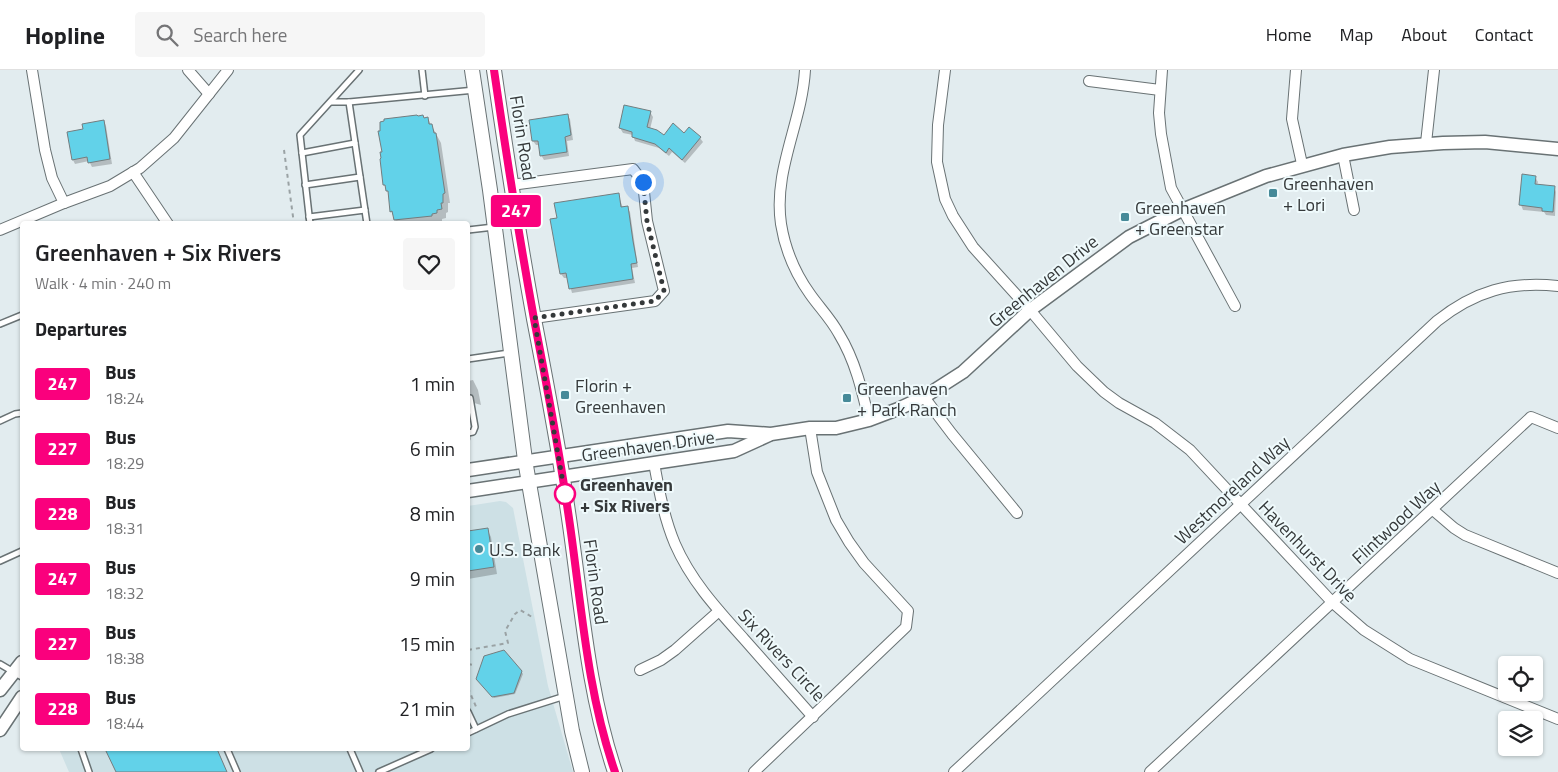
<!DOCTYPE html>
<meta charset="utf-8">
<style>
:root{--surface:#fff;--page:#f6f6f6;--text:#202124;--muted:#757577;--line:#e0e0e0}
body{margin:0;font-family:"Titillium Web",sans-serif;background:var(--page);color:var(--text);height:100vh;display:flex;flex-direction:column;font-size:19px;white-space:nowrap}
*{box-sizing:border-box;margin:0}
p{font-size:16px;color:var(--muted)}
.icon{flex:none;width:28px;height:28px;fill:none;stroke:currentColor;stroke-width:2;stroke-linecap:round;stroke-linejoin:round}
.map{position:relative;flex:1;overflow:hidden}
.panel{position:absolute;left:20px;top:151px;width:450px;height:530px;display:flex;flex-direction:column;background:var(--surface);border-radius:5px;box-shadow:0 1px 4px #0004}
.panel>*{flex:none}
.badge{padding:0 10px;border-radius:4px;font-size:18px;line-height:32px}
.fabs{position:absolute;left:1498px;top:586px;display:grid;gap:10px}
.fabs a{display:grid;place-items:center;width:45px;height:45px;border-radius:5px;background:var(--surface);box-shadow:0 1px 4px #0004;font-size:25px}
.you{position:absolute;width:25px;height:25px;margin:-12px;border:4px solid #fff;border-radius:50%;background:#1a73e8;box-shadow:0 0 0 8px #1a73e833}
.map>.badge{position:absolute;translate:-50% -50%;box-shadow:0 0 0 2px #fff}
h2{padding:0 15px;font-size:19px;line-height:45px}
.round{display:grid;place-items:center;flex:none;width:52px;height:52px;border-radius:5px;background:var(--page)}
.overview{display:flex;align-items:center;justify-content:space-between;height:85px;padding:0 15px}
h1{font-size:24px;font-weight:600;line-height:38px}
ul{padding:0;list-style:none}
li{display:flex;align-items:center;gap:15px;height:65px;padding:0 15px}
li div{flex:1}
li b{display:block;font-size:19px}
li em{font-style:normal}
li .badge{min-width:55px;font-weight:700;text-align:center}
header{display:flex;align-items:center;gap:30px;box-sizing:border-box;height:70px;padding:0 25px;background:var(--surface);border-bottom:1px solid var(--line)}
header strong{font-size:24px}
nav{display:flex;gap:28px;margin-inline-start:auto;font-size:18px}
.search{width:350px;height:45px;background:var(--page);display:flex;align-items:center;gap:12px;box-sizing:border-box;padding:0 18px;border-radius:5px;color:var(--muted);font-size:19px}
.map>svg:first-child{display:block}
.built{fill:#cde0e5}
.shadow{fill:#0003}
.building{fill:#62d2e9;stroke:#747d7f}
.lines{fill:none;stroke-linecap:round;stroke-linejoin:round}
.service-casing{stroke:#697274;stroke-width:8}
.minor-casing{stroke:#697274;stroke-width:12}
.tertiary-casing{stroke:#697274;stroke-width:15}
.secondary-casing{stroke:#697274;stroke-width:16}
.path{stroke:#9aa2a4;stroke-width:2;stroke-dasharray:4 4;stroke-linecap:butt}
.service{stroke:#fff;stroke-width:5}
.minor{stroke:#fff;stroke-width:10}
.tertiary{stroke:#fff;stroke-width:12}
.secondary{stroke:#fff;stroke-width:14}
.line-casing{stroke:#fff;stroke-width:11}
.line{stroke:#fa007d;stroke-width:8}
.walk{stroke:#35393a;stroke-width:5;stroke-dasharray:0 9}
.poi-dot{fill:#468a99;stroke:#effafc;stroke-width:2}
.stop-dot{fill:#fff;stroke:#fa007d;stroke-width:2.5}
.labels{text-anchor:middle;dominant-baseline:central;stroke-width:4;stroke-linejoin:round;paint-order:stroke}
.street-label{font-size:18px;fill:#35393a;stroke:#effafc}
.poi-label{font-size:18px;fill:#35393a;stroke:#effafc;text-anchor:start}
.stop-label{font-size:18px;font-weight:bold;fill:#35393a;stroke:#effafc;text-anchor:start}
</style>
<header>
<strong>Hopline</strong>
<div class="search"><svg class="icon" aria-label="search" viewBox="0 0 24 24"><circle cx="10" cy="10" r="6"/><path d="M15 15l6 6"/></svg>Search here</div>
<nav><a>Home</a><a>Map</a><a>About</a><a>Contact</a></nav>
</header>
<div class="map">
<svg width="1558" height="702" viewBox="0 0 1558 702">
<rect width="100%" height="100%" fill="#e2ecef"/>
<path class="built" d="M500,431L506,432L513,438L548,616L573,702H69L59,679H468V436Z"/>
<g class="shadow">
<path d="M650,42L653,47L650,59L664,67L684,65L700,68L703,72L685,93L672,82L669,86L659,78L635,71L633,65L623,63L620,58Z"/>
<path d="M567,45L570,49L573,70L567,71L569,86L544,90L541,85L540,75H536L533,71Z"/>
<path d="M424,49H428L441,73L450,133H448V142L446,143V148L442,149V153L397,154L391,141L390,126L384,114Z"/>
<path d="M104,51L106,56L112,94L92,97L89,91L75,94L73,90L84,60Z"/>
<path d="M1535,107L1538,112L1537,115L1554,117L1556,122L1555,146L1546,145L1544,142L1523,140L1521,135Z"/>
<path d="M618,124L623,138H627L630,142L638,197L632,198L635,213L572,223L568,208H564L561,204L552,150Z"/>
<path d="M473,310L478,320L481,335L474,333L471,338L468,339V311Z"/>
<path d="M468,345L471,369L468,374L470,376H468Z"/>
<path d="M487,459L491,467L497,504L468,509V463Z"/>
<path d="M521,601L523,604L515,624L494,628L478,611Z"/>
<path d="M106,679H217L227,702H117Z"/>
</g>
<g class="building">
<path d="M624,35L651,41L647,57L657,60L664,65L673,53L684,63L689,57L701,67L682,90L669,78L666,83L655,74L632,67V62L619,58Z"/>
<path d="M568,44L571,65L565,67L567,82L540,86L538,71H532L529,50Z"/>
<path d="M417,45L418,46L423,45L424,48L428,47L429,54H432L434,63H436L445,123L443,124V133H441L442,139L437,140V143L432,144V146L394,150L392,141L390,142L388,121H386L385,115H383L380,89L381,88L380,82H382L378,61H380V52L384,51V49Z"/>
<path d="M104,50L110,89L88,93L87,87L72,90L67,62L83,59L82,54Z"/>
<path d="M1522,104L1536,106L1535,114L1555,116L1553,142L1542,141V138L1519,135Z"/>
<path d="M619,123L621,137L628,136L633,171L637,193L631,194L633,209L569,219L566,203L560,204L550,149L557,148L554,133Z"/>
<path d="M488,458L494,497L468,501V461Z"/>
<path d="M504,580L522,601L514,623L492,627L476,609L484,586Z"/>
<path d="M105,679H217L227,702H116Z"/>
</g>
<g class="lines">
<g class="service-casing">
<g id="service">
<path d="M422,0L425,26"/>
<path d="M331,32H349L475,20"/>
<path d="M349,32L367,154"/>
<path d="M302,83L355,73"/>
<path d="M305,115L360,107"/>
<path d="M309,147L365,140"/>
<path d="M310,154L300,65L359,0"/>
<path d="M468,160L494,157"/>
<path d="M0,254L22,245"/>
<path d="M468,289L509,283"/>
<path d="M0,351L15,344L22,343"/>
<path d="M468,363L473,362L475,357L470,328"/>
<path d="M0,491L22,481"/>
<path d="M0,594L22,607"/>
<path d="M468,642L476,659"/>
<path d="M468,663L508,644L565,626"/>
<path d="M81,679L89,702"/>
<path d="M227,679L237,702"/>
<path d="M350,679L360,702"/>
<path d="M379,702L431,679"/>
</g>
</g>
<g class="minor-casing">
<g id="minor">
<path d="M32,0L45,80L52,108L64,133"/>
<path d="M188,0L209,24"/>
<path d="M805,0C802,53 773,100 781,154C785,179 795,203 810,224C819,237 831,249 839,264C855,290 862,320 869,350"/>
<path d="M945,0L938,55L937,92L945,129L953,146L973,177L1030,240L1077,296L1104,322L1119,333L1155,353L1190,380L1333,533L1364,560L1410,589L1558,649"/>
<path d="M1162,0L1159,43L1161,64L1171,118L1235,236"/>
<path d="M1296,0L1292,49L1302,94"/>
<path d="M1089,11L1160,20"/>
<path d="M1426,73L1434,0"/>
<path d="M1343,85L1354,140"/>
<path d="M133,102L168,154"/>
<path d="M511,115L633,99L643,112L647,151L664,221L655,231L534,248"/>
<path d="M0,160L64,133L110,116L140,98L174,68L228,0"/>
<path d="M924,327L952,364L1017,443"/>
<path d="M654,393C659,420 664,448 675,474C691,511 718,540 744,569C767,595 790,621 813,647"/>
<path d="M1433,440L1454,458L1465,465L1558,503"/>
<path d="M640,600L661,590L675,580L719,541"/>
<path d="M754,702L906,557L908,541L864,493L849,472L836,450L817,402L810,358"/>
<path d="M954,702L1437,251C1475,221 1510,211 1558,216"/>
<path d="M1150,702L1531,347L1558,358"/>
</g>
</g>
<g class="tertiary-casing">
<g id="tertiary">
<path d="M468,400L728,361L771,364L810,358H836L869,350L898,339L924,327L963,302L1030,240L1129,167L1182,140L1266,106L1343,85L1390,77L1443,73L1485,72L1558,79"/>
<path d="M468,421L734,381L769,365"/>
<path d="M0,620L22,592"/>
<path d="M0,660L22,627"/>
</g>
</g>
<g class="secondary-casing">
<g id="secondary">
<path d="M472,0L490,120L525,390L572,661L582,702"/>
<path d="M494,0C506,83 519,167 534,249C546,311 558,373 567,435C581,524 586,616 615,702"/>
</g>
</g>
<g class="path">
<path d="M284,80L294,154"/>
<path d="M468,580L508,573L505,561L515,544L520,540L532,547"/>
<path d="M468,594L474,595"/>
<path d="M468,618L477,639"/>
</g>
<use href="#service" class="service"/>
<use href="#minor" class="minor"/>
<use href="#tertiary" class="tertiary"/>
<use href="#secondary" class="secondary"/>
</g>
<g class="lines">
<g class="line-casing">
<path id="line" d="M494,0C506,83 519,166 534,249C546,311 558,373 567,435C581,524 585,616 615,702"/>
</g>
<use href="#line" class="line"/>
<path class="walk" d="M565,424L534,248L655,231L664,221L647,151L643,112"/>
</g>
<g class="poi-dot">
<rect x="1268" y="118" width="10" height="10" rx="2.5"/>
<rect x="1120" y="142" width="10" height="10" rx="2.5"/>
<rect x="560" y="320" width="10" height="10" rx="2.5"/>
<rect x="842" y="323" width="10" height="10" rx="2.5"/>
<circle cx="479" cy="479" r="5"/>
</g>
<circle class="stop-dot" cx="565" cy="424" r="10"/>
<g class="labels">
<g class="street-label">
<text transform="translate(523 68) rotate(81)">Florin Road</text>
<text transform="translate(1043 211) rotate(-39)">Greenhaven Drive</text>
<text transform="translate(648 376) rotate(-8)">Greenhaven Drive</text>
<text transform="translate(1232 420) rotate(-43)">Westmoreland Way</text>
<text transform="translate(1396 452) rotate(-43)">Flintwood Way</text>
<text transform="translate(1308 481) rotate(46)">Havenhurst Drive</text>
<text transform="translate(596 512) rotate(82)">Florin Road</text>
<text transform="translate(782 585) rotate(47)">Six Rivers Circle</text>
</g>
<g class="poi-label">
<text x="1283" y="113">Greenhaven<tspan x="1283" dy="21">+ Lori</tspan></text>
<text x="1135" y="137">Greenhaven<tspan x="1135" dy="21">+ Greenstar</tspan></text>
<text x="575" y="315">Florin +<tspan x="575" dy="21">Greenhaven</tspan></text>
<text x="857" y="318">Greenhaven<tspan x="857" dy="21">+ Park Ranch</tspan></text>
<text x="489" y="479">U.S. Bank</text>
</g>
<g class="stop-label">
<text x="580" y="414">Greenhaven<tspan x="580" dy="21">+ Six Rivers</tspan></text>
</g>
</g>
</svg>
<div class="fabs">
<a><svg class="icon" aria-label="locate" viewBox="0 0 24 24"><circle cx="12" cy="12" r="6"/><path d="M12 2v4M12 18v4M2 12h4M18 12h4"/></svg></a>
<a><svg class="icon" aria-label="layers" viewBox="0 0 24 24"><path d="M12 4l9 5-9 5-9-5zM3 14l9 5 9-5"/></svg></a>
</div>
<div class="you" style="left:643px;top:112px"></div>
<b class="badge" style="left:516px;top:141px;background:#fa007d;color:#fff">247</b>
<section class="panel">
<div class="overview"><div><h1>Greenhaven + Six Rivers</h1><p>Walk · 4 min · 240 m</p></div><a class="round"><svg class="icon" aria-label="heart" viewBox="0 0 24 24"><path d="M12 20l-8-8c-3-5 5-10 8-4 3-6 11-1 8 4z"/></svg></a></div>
<h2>Departures</h2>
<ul>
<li><span class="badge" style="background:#fa007d;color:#fff">247</span><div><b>Bus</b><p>18:24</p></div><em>1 min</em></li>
<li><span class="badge" style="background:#fa007d;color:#fff">227</span><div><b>Bus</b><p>18:29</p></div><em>6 min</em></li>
<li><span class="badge" style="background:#fa007d;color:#fff">228</span><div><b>Bus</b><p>18:31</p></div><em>8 min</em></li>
<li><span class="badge" style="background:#fa007d;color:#fff">247</span><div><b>Bus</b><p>18:32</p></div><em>9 min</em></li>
<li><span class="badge" style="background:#fa007d;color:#fff">227</span><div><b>Bus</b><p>18:38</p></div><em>15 min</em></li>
<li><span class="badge" style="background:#fa007d;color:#fff">228</span><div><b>Bus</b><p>18:44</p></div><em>21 min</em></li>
</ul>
</section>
</div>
